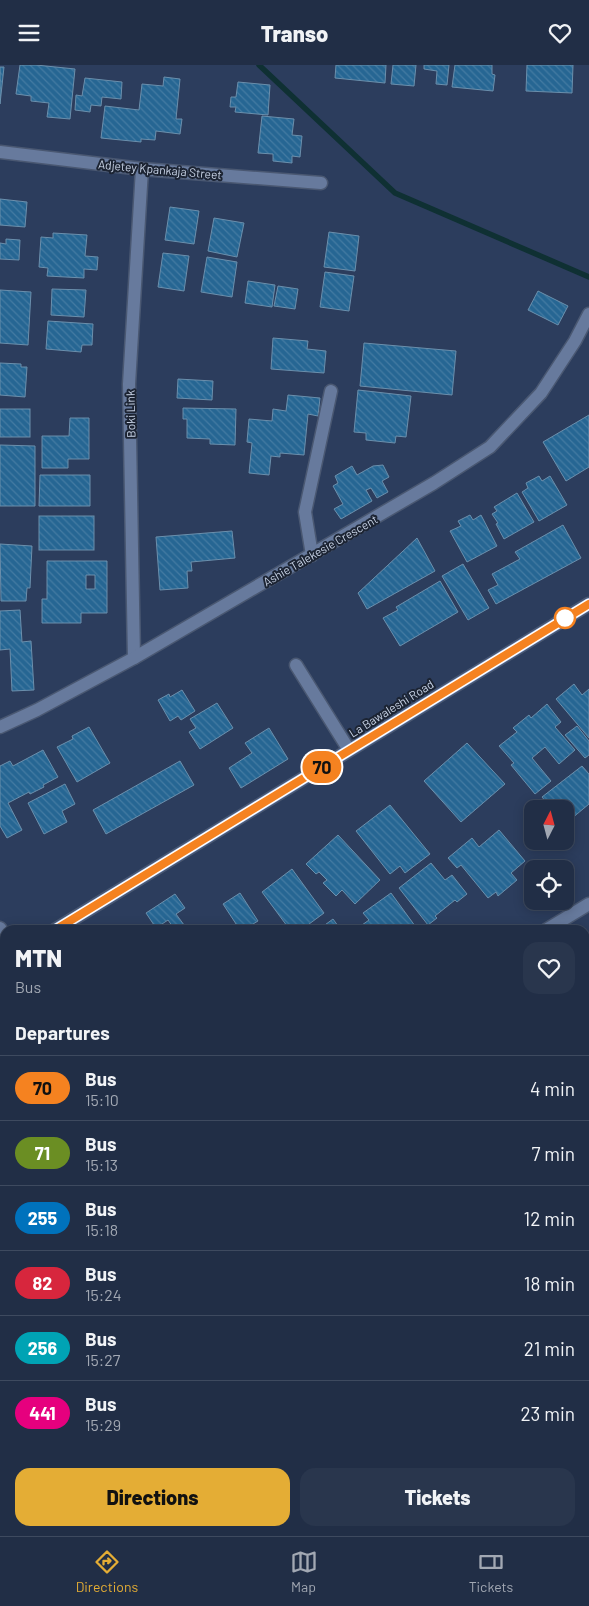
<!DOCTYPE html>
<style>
:root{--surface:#212e46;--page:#29364d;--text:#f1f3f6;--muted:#a2a8b3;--line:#3e4a5f;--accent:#e4ad35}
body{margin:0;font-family:Barlow,sans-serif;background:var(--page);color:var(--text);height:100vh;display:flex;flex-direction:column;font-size:19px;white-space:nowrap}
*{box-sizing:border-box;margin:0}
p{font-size:16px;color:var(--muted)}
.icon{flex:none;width:28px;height:28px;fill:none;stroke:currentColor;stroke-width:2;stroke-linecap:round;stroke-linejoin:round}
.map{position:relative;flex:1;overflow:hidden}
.details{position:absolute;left:0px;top:860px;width:590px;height:611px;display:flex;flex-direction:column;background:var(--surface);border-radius:15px 15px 0 0;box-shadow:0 2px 12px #0003,0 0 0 1px var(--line)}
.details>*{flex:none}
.badge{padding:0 10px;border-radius:16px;font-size:18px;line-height:32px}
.needle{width:32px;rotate:6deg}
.tools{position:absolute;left:524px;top:735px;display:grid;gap:10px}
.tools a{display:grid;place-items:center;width:50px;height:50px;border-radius:10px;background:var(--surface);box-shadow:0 2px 12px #0003,0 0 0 1px var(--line);font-size:25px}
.map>.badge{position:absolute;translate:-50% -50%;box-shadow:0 0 0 2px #fff}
h2{padding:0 15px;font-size:19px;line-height:45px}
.round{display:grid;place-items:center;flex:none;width:52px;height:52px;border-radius:15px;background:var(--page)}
.head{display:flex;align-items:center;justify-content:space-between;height:85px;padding:0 15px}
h1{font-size:24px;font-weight:800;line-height:38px}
.button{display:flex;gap:10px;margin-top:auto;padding:10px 15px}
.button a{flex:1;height:58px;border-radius:15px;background:var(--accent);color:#111;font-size:20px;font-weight:800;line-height:58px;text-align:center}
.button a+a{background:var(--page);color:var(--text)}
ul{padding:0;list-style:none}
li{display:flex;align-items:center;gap:15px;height:65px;padding:0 15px;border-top:1px solid var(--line)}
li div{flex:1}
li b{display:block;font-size:19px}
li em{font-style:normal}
li .badge{min-width:55px;font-weight:700;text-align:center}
header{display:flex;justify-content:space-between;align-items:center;height:65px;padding:0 15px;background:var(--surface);font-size:22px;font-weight:800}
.tabs{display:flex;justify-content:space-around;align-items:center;height:70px;border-top:1px solid var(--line);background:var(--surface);font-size:14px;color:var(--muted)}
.tabs a{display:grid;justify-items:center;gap:2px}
.tabs .selected{color:var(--accent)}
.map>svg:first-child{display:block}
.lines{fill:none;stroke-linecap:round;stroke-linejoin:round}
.stream{stroke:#0f3033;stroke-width:5.5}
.building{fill:url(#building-back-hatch);stroke:#6b8fac;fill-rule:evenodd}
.minor-casing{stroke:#4a5872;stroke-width:15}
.major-casing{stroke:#4a5872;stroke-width:15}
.minor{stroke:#677a9d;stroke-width:12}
.major{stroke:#7597d6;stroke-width:12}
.line-casing{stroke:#fff;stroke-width:11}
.line{stroke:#f58220;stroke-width:8}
.stop-dot{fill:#fff;stroke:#f58220;stroke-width:2.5}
.labels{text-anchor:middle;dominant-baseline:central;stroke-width:4;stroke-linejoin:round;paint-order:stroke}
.street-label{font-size:12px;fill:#c8d3e6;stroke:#1c2433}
</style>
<header><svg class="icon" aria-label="menu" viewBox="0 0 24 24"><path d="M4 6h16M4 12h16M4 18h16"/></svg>Transo<svg class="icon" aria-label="heart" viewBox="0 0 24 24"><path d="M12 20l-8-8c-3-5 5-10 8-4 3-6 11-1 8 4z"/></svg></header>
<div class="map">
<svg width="589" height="1471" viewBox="0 0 589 1471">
<defs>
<pattern id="building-back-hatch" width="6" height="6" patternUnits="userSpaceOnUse" patternTransform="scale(1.25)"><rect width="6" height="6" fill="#266693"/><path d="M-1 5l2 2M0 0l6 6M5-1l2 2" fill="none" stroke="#447ba2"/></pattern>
</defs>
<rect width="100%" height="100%" fill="#2c3d5d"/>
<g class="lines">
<path class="stream" d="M259,0L395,128L589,212"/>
</g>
<g class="building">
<path d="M20,0H36L75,4L70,54L47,52L49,38L31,36V31L16,29Z"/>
<path d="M336,0H386L385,18L335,13Z"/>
<path d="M393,0H416L414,21L391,19Z"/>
<path d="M424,0H449L447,20L436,19L437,6L424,4Z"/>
<path d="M455,0H492V9L495,10L493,26L452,22Z"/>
<path d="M527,0H573L572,28L526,26Z"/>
<path d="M0,2H4L0,39Z"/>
<path d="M164,12L180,14L176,54H182L180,69L156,66L155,75L141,74V77L101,73L105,41L139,45L142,19L163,21Z"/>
<path d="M85,13L122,17L121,34L102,32L101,41L91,40L90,47L75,45L76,30L82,31Z"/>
<path d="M238,17L270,20L268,50L235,47L236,42H230L231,32H236Z"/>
<path d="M262,51L294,54L292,70L302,71L300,92L292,91V98L273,96V89L258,88Z"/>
<path d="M0,134L27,137L25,162L0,160Z"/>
<path d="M170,142L199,146L194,179L165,175Z"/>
<path d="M214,153L244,158L237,192L208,186Z"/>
<path d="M329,167L359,171L355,206L324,202Z"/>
<path d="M53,168L87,170L85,191L98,192L97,205L84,204V213L47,211L48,203L39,202L41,172L53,173Z"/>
<path d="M6,174L20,175L19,195L0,194V178L6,179Z"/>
<path d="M163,188L189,191L184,226L158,222Z"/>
<path d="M207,192L237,197L232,232L201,227Z"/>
<path d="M325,207L354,211L349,246L320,242Z"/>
<path d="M248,216L275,220L272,242L245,238Z"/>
<path d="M278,221L298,224L295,244L274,241Z"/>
<path d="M52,224L86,225L84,252L51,250Z"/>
<path d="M0,225L31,227L28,280L0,278Z"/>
<path d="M538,226L568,241L558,260L528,245Z"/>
<path d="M48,256L93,259L92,280H82L81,287L46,284Z"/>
<path d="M273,273L308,276L307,284L326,286L324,308L271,304Z"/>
<path d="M364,278L456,286L452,330L360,321Z"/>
<path d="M0,298L21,299V302H27L25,332L0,330Z"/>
<path d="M178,314L213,316L212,335L177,333Z"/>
<path d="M358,325L411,331L406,372L396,371L395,378L366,375V368L354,367Z"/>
<path d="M288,330L320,333L318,351L308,349L304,390L280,388V392L271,391L269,410L249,408L252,378L247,377L249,354L272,356L273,344L286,346Z"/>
<path d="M183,343L236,344L235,380L210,379V374L187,373V354H183Z"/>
<rect x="0" y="344" width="30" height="28"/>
<path d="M589,350V402L566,416L543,377Z"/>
<path d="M70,353H89V394H68V403H42V371H69Z"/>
<path d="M0,380L35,381V441H0Z"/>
<path d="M383,400L389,412L382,416L388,427L377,433L371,423L366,425L372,436L341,454L334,444L343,439L333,421L338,418L335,411L352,401L357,410L373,401Z"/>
<path d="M40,410H90V441H39Z"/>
<path d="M539,411L542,416L550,411L567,440L539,456L522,427L528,423L526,418Z"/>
<path d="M517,428L534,457L504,474L496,459L498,458L492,449L497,446L494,442Z"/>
<path d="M470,450L473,455L481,450L497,481L467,497L450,466L461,461L458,456Z"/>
<rect x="39" y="451" width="55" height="34"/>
<path d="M563,460L581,493L496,539L488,525L498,520L492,509L520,494L515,487Z"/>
<path d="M232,466L235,493L191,497L192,506H187L188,523L160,525L156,472Z"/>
<path d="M417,473L435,506L367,544L358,528Z"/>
<path d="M0,479L32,481L30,523H27L26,536H1Z"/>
<path d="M47,496H107V548H81V558H42V534H47ZM86,510H95V524H86Z"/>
<path d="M463,499L489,543L468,555L442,511Z"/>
<path d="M440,516L458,547L400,581L383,553L398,545L396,542Z"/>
<path d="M20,545L22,577L31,576L34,625L12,626L10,584L0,585V546Z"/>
<path d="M574,619L582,630L589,624V673L556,634Z"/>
<path d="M182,625L195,646L181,655L178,651L170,656L158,635L169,629L170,632Z"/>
<path d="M217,638L233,663L200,684L189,667L196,663L190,654Z"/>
<path d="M547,639L561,657L555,662L575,685L559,699L545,682L532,693L551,716L535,729L511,700L514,698L499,681L517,667L513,663L529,650L531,653Z"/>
<path d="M577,661L589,676V690L585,693L565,670Z"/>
<path d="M89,662L110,698L77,717L57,682L73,674L72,671Z"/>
<path d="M269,663L288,694L241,723L229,703L252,688L245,678Z"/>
<path d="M467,678L505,719L461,757L424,716Z"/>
<path d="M43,685L58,712L43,720L44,722L30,729L29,727L8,738L22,765L7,773L0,761V701L10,696L13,701Z"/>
<path d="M180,696L194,720L106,769L93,745Z"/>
<path d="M582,701L589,709V739L565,759V744H552L542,732Z"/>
<path d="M65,719L75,739L62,746L67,757L44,769L28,738Z"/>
<path d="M390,740L430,789L405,808L400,801L390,809L356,766Z"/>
<path d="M499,765L525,796L511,808L517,815L498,831L496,827L488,833L461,800L457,803L448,793L472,773L479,782Z"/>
<path d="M338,770L380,815L355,839L342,825L336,831L323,818L327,815L319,807L316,809L306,799Z"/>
<path d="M431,798L445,815L452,810L467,829L457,837L455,835L435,851L437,853L428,860L399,823Z"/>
<path d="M292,804L324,848L301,865H290L262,827Z"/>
<path d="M240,828L258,856L243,865H240L223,839Z"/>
<path d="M391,828L418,865H366L362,860L369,855L363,848Z"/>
<path d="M175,829L185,843L176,849L187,864L175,865L168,855L156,863L146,848Z"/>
<path d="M333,854L341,865H318Z"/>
<path d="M589,879V935L585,928V882Z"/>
<path d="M0,1086L5,1093V1109L0,1112Z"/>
<path d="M585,1116H587L589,1122V1178L585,1179Z"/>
<path d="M589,1226V1259L585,1260V1227Z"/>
<path d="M589,1264V1339L585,1328V1265Z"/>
<path d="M5,1315V1382L0,1384V1318Z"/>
<path d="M132,1466L163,1468V1471H133Z"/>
<path d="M293,1466H338L337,1471H292Z"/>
<rect x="406" y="1466" width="42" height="5"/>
<path d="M537,1466H584L585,1471H538Z"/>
</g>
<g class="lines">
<g class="minor-casing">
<g id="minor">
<path d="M0,87L142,104L321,118"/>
<path d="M312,490L305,447L331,326"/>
<path d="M134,593L129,319L142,104"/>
<path d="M296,600L349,685"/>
<path d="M0,662L37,645L134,593L434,418L490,382L541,328L575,276L589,249"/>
<path d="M0,863L5,871"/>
<path d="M546,865L589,839"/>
<path d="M585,1030L589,1041"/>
<path d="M0,1195L5,1192"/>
<path d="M0,1225L5,1239"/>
<path d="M585,1397L589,1396"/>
<path d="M16,1466V1471"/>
<path d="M240,1466V1471"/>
<path d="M494,1466V1471"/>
</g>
</g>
<g class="major-casing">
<g id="major">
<path d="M55,865L589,539"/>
<path d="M0,898L5,895"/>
</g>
</g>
<use href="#minor" class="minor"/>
<use href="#major" class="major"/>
</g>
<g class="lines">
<g class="line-casing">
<path id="line" d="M55,865L589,539"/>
</g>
<use href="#line" class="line"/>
</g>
<circle class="stop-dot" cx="565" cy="553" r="10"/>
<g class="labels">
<g class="street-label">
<text transform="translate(160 104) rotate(5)">Adjetey Kpankaja Street</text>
<text transform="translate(130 349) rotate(-91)">Boki Link</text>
<text transform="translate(320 485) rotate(-30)">Ashie Talekesie Crescent</text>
<text transform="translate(391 643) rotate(-32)">La Bawaleshi Road</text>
</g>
</g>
</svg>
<div class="tools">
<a><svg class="needle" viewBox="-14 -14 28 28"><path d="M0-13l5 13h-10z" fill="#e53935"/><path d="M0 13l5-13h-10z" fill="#a2a8b3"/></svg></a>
<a><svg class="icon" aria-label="locate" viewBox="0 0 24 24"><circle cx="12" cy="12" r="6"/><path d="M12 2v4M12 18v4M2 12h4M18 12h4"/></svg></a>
</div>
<b class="badge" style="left:322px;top:702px;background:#f58220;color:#111">70</b>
<section class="details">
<div class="head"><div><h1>MTN</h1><p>Bus</p></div><a class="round"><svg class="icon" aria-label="heart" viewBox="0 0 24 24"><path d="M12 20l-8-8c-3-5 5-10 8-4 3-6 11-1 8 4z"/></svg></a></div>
<h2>Departures</h2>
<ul>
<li><span class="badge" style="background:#f58220;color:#111">70</span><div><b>Bus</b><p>15:10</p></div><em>4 min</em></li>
<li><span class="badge" style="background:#6b8e23;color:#fff">71</span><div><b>Bus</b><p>15:13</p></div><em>7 min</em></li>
<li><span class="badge" style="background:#0072bc;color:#fff">255</span><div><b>Bus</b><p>15:18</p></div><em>12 min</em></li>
<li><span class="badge" style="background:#d7263d;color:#fff">82</span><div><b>Bus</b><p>15:24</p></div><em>18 min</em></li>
<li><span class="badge" style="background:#00a3b4;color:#fff">256</span><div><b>Bus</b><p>15:27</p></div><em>21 min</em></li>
<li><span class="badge" style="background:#e6007e;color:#fff">441</span><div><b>Bus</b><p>15:29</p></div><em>23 min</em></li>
</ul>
<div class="button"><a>Directions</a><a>Tickets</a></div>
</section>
</div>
<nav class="tabs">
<a class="selected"><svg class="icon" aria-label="directions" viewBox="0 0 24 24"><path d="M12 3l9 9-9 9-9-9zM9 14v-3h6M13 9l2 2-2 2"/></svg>Directions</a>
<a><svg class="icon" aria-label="map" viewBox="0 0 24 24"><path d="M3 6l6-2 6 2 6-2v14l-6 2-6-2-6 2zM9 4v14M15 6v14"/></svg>Map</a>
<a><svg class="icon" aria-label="tickets" viewBox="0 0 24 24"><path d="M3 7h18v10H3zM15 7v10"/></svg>Tickets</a>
</nav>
